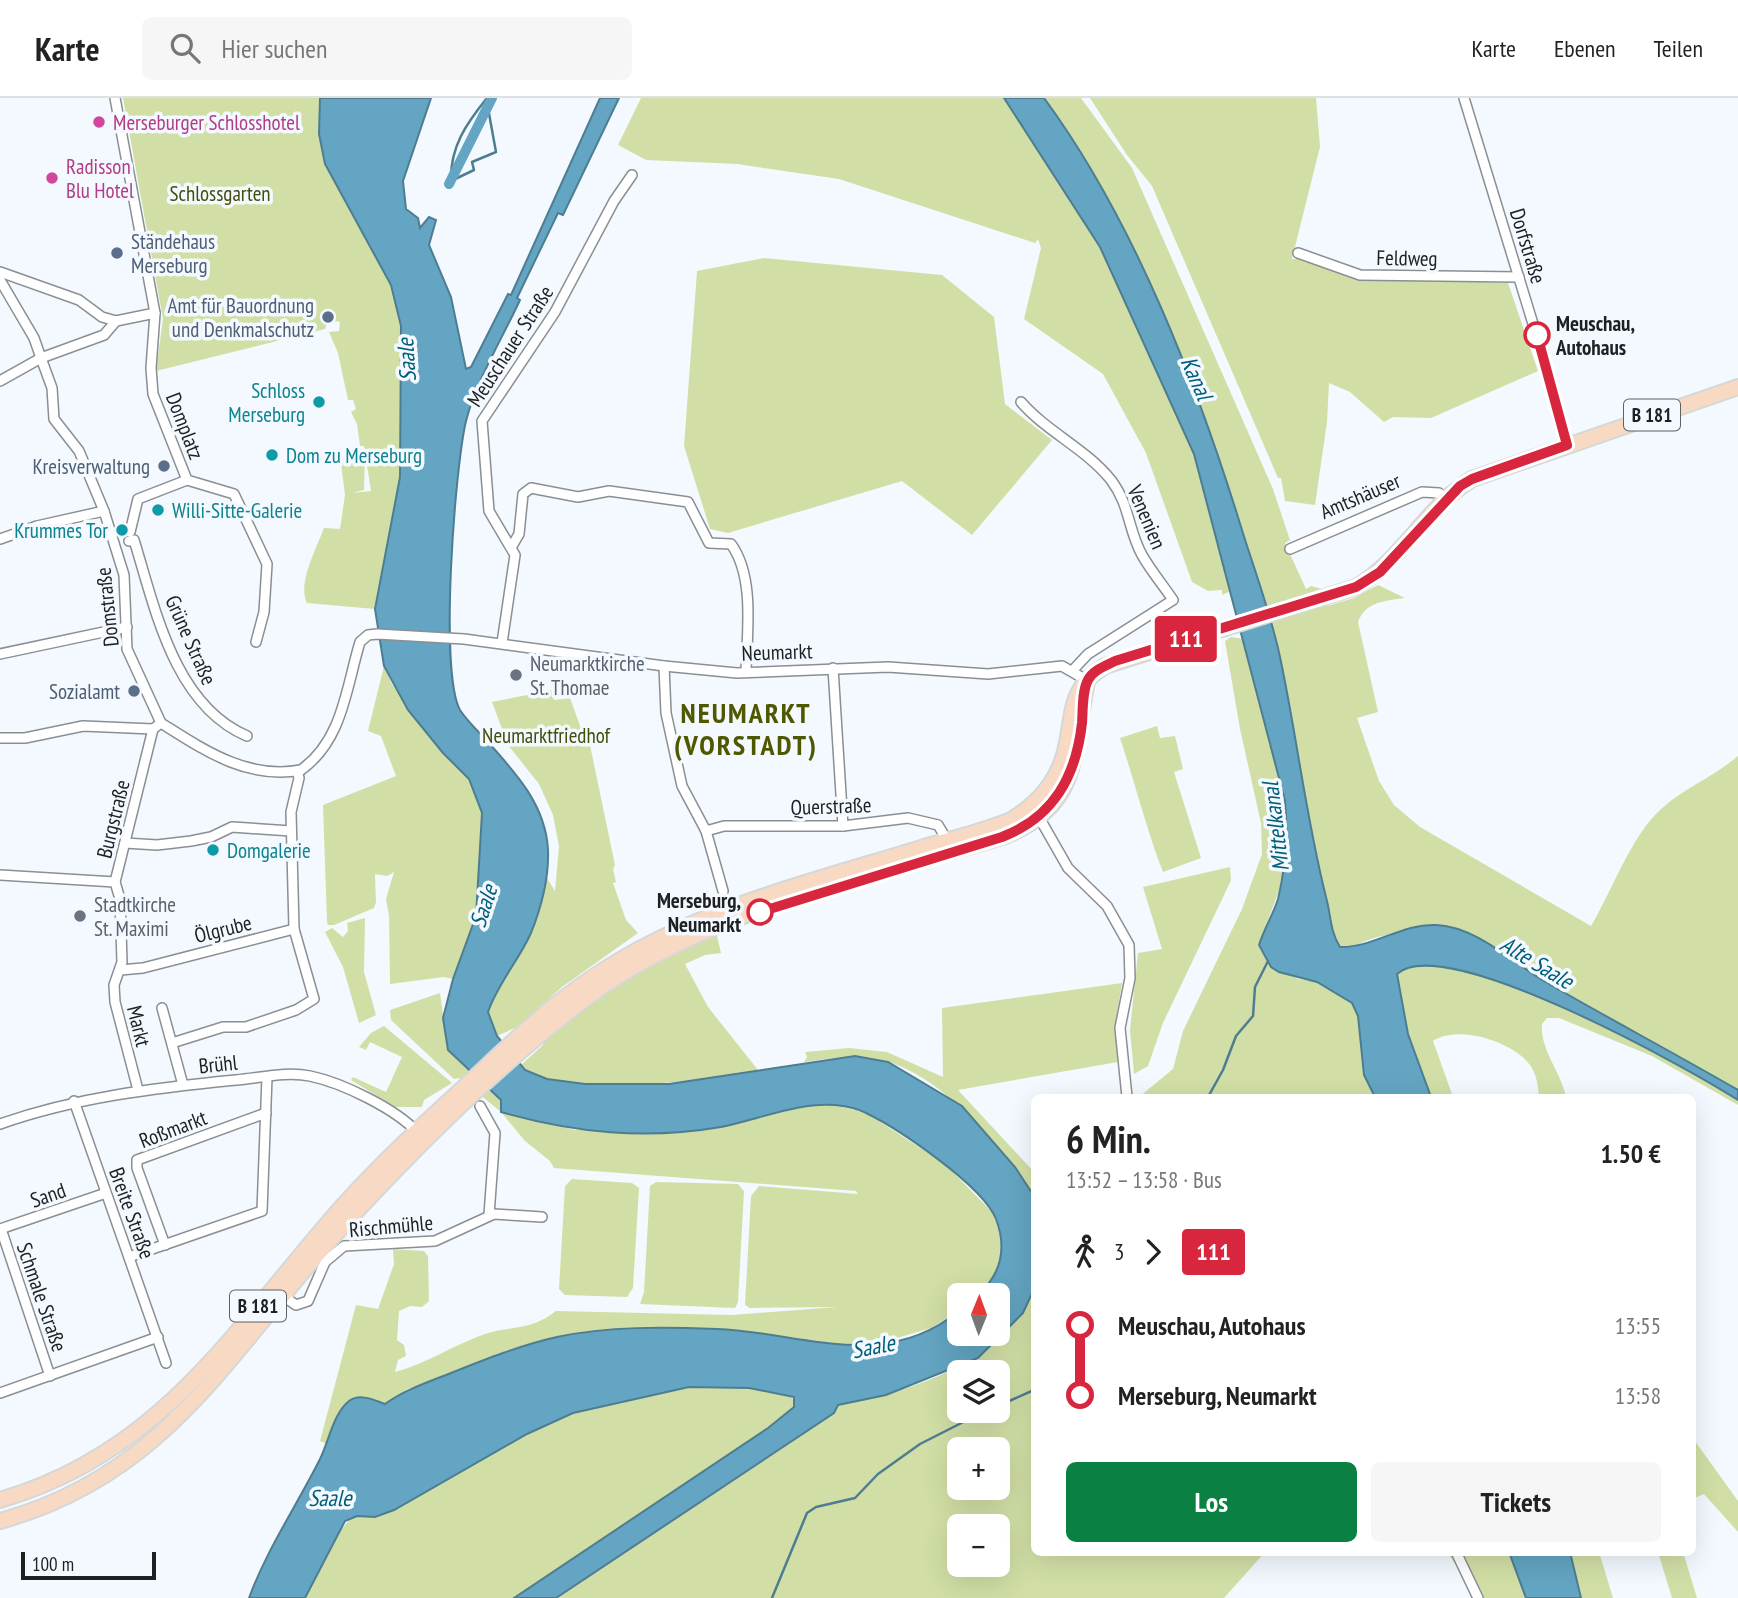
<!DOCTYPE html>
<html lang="de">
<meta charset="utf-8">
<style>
:root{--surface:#fff;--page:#f6f6f6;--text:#222;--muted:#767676;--line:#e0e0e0;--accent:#0b8043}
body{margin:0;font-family:"PT Sans Narrow",sans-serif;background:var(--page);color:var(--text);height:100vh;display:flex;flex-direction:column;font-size:26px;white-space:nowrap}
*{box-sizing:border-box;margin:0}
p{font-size:23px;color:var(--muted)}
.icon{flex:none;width:38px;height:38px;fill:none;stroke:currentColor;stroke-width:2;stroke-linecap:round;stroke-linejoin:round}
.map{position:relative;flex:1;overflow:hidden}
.details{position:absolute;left:1031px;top:996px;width:665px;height:462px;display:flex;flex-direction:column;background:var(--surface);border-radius:10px;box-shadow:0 7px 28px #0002}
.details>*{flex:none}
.badge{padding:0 14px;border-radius:5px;font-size:24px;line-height:46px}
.needle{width:46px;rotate:1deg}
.fabs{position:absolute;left:947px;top:1185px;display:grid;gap:14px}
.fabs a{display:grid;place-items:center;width:63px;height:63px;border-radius:10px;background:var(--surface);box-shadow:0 7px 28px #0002;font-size:35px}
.scale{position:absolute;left:21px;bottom:18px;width:135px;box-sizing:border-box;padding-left:7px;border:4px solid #1e2022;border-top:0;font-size:19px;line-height:24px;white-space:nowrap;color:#1e2022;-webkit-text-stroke:5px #f3f9fe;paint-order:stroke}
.map>.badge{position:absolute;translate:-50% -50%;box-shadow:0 0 0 4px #fff}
.legs{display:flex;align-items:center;gap:10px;height:77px;padding:0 35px;font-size:23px}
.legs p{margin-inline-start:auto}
.summary{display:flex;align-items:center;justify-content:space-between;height:119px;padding:0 35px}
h1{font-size:38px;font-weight:800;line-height:52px}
.primary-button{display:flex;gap:14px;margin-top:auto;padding:14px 35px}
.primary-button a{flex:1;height:80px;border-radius:10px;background:var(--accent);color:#fff;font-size:28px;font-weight:800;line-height:80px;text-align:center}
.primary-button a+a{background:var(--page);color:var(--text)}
ul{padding:0 35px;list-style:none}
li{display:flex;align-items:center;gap:24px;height:70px;font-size:26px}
li i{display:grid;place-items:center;width:10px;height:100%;margin:0 9px;background:currentColor}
li i::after{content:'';width:18px;height:18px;margin:-9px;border:5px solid;border-radius:50%;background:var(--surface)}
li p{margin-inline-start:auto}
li:first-child i{background:linear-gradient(#0000 50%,currentColor 0)}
li:last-child i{background:linear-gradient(currentColor 50%,#0000 0)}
header{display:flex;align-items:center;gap:42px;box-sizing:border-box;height:98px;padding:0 35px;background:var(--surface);border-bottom:2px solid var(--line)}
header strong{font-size:33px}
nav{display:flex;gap:38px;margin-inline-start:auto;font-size:24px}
.search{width:490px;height:63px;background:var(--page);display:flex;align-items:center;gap:18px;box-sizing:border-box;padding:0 24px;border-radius:10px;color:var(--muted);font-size:26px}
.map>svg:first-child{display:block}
.green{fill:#d1dfa6;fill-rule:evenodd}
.water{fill:#63a5c2;stroke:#4e7d92;stroke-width:2}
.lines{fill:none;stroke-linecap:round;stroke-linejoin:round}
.stream{stroke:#4e7d92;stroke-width:2.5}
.canal{stroke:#63a5c2;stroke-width:10}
.minor-casing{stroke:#898f93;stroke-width:12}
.primary-casing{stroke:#d6d7d7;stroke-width:18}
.minor{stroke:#fff;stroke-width:9}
.primary{stroke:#f8dac4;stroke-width:14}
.line-1-casing{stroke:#fff;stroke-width:16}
.line-1{stroke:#d7263d;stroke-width:10}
.hotel-dot{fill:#d1479c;stroke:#f3f9fe;stroke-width:2.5}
.service-dot{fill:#5c6f8a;stroke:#f3f9fe;stroke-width:2.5}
.stop-1-dot{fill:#fff;stroke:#d7263d;stroke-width:3.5}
.culture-dot{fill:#0f9aa8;stroke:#f3f9fe;stroke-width:2.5}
.worship-dot{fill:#6b7280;stroke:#f3f9fe;stroke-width:2.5}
.labels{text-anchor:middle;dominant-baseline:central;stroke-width:7;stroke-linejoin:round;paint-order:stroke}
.shield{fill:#f3f9fe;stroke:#5e6164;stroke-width:2}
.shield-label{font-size:19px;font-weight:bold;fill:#1e2022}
.hotel-label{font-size:21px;fill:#b23c85;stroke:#f3f9fe;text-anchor:start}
.park-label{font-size:21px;fill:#434e0b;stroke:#f3f9fe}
.service-label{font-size:21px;fill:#4e5e75;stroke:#f3f9fe;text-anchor:end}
.street-label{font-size:21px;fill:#1e2022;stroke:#f3f9fe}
.stop-label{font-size:21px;font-weight:bold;fill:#1e2022;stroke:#f3f9fe;text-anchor:start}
.culture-label{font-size:21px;fill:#0d838f;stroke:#f3f9fe;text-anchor:start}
.worship-label{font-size:21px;fill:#5b616d;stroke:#f3f9fe;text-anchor:start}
.water-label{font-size:23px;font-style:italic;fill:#005e7b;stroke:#f3f9fe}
.district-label{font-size:28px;font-weight:bold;letter-spacing:2px;fill:#4f5800;stroke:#f3f9fe}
</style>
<header>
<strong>Karte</strong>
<div class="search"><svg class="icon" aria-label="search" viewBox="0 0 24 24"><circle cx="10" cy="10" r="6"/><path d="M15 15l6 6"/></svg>Hier suchen</div>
<nav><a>Karte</a><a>Ebenen</a><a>Teilen</a></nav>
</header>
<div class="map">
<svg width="1738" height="1500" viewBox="0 0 1738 1500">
<rect width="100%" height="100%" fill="#f3f9fe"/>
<g class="green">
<path d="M123,0H320L374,152L391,187L401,228L400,379L375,511L307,505C297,486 317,449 324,430L340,431L345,397L340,358L365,356L364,392L352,395L371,393L364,348H360L357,326L351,314L356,311L353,302H348L338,255L329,234L339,233L340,224L328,222L325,231L156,273L163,221Z"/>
<path d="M641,0H1004L1100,148L1194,356L1231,493L1222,497V492L1208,493L1192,484L1146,355L1103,276L1024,221L1041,150L1038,141L1035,145L839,81L737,66L646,62L618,47Z"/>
<path d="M1044,0H1081L1132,70L1273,391L1290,442L1285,445L1306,491L1311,488L1322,491L1327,508L1354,500L1378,487L1405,500C1385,503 1366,503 1358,524L1378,614L1357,620L1379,683L1394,707L1420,729L1591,828C1612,793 1631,738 1661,711C1684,690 1715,678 1738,658V1007L1652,958L1559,920H1547L1542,926C1540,952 1561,974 1566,999H1539C1538,988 1537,977 1530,967C1513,944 1459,926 1433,943L1453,999H1431L1408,936L1397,876C1421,854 1468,873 1495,883L1510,860C1481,847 1459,823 1424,827C1409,829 1396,835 1382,838C1366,841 1357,849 1340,849C1330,834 1331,817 1326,799C1306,720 1297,639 1280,559C1271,516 1255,474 1242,432C1197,286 1135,124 1044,0Z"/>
<path d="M1090,0H1316L1320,49L1292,161H1301L1356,180L1508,185L1538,273L1431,320L1393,319L1384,324L1350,294L1329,285L1327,324L1315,407L1285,403L1281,380H1278L1152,88L1127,57Z"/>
<path d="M764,160L942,177L994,219L1005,306L1052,342L972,437L902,383L728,435L710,431L684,348L697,173Z"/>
<path d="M1231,539L1244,541C1262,612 1296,697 1284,771C1279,799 1267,821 1259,847L1271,868L1298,881L1317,884L1352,905L1358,918L1364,977L1375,999H1139L1173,971L1183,933L1242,811L1262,756L1261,725L1240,631L1225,543Z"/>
<path d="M384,568L392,586L443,655L469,681L482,715L476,818L453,881L444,879L390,886L389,818L386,801L394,774L387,778L375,776L376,804L374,810L334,827H328L327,824L323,707L396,678L381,638L368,633Z"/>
<path d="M552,592L554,602L570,600L580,628H586L615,767L613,771L616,784L613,785L626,822L638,835L562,889L517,929L497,938L488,914L515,860L531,836L547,780L555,793L559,748L553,717L539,686L508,647L492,604Z"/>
<path d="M1157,628L1160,640L1175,638L1183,671L1174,674L1201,760L1163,774C1146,730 1135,685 1120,640Z"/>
<path d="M1230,769L1231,782L1225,795L1163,925L1148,968L1134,976L1130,932L1138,855L1162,851L1143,789Z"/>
<path d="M365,820L364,874L376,917L359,925L343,869L325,834L332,830L343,839L348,833L347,825Z"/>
<path d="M716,834L721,855L705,857L685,866L708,909L758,972C714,982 551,1003 521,967L543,947V942L594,899L643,868Z"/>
<path d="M1122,885L1115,929L1118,964L958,992L1034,1074V1098C1002,1049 944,979 885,963C858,956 832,960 804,964L807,959L805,954L849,950L887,954L943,979L942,910Z"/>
<path d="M440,895L448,952L501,1002L502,1014L574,1032L723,1028L809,1008L832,1007L865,1014L945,1066L994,1116L1003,1148L1001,1160L996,1175L978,1197H959V1213L931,1230L870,1248H837L720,1231H641L506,1253L408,1291L385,1306C346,1291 339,1312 327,1346L320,1343L356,1207L378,1211L394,1166L393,1151L424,1153L428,1158L429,1203L422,1209L410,1208L399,1213L397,1242L404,1247L406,1258L398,1262L395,1274C428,1265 455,1246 485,1236C514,1227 530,1233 556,1213L732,1217L837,1209L750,1210L745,1207L751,1098L759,1088L858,1096L856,1093L554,1070L550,1063L525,1043L501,1014L460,980L454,981L391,922L390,912Z"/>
<path d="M384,928L452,985L424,1002L422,1009H395L351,982L353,979L386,994L402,959L370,944L366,952L359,949L371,935Z"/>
<path d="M572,1081L632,1085L639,1090L633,1190L627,1199L565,1197L559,1191L565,1088Z"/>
<path d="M656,1084L738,1086L744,1093L738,1204L735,1210L640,1206L644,1194L650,1088Z"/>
<path d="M1034,1191V1454H1265L1224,1500H556L838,1307C914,1292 1000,1267 1034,1191ZM959,1274H998V1312H959ZM959,1351H998V1390H959ZM959,1428H998V1466H959Z"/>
<path d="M689,1289L750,1290L791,1297L795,1307L768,1330L514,1500H305L334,1440L351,1420L394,1412L527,1336L573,1315Z"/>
<path d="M1692,1339L1738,1403V1434L1704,1396L1692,1401Z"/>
<path d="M1447,1454H1509L1526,1500H1472L1461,1473Z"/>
<path d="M1570,1454H1599L1613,1500H1581Z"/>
<path d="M1658,1454H1683L1697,1500H1672Z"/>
</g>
<g class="water">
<path d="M320,0H431L403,83L406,111L418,120L420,130L429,119L436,122L429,147L451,199L466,271L471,269L508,196L511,197L600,0H619L563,117L558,115L517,200L520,202C502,241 477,281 466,323C455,370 439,573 460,612C467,623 479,634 488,644C516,675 546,708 548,752C549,779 541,810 531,835C519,862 498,885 488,914L497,938L525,972L547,981L585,986H669L855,958L888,964L962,1008L1015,1069L1034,1098V1191L1023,1215L978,1260L886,1297L838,1307L834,1315L556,1500H514L768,1330L794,1309V1299L749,1290L689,1289L573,1315L527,1336L394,1412L375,1419L357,1418L345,1423L305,1500H249C267,1451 297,1407 320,1361C329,1343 333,1316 349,1303C360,1295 374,1302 385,1306C404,1292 428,1284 451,1275C486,1261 521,1247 557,1239C608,1228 665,1229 717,1231C802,1234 883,1275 959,1213V1236H998V1197H978C1001,1176 1007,1150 996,1121C983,1088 899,1031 866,1015C857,1010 845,1008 835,1007C798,1004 757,1022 721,1029C645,1042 575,1035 501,1014V1002L448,952L443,920L453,881L476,818L482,715L469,681L443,655L408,612L384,568L375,511L400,379L401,228L391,187L325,66L319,36Z"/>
<path d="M1004,0H1044C1135,124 1197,286 1242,432C1255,474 1271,516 1280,559C1297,639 1306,720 1326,799C1331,817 1330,834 1340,849C1373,850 1402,825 1437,827C1476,829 1511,863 1544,883C1608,920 1674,955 1738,992V1002C1688,970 1443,833 1397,876L1408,936L1431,999H1375L1364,977L1358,918L1352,905L1317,884L1279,874L1271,869L1259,847C1264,831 1273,817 1278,801C1286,768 1288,736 1285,703L1194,356L1100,149Z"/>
<path d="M1509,1454H1570L1581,1500H1526Z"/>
</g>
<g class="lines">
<g class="stream">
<path d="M487,0C466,26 450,49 451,83L474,72L472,64L496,54L488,10"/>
<path d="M1208,999L1223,972L1236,938L1253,918L1255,889L1268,863"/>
<path d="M998,1308L1034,1292"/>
<path d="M772,1500L807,1415L816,1409L855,1400L878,1376L920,1346L987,1312"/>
</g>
<path class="canal" d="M449,86L492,0"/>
<g class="minor-casing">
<g id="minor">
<path d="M115,0L155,215L151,270L153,296L187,382L234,396L267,466L264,514L256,544"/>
<path d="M1464,0L1548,275L1567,347"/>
<path d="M1298,155L1360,177L1519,179"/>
<path d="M0,174L79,202L102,219L116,223"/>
<path d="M0,182L34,240L41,260L52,290L54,321L79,353L104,413L124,477L127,551L161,625"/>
<path d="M0,283L41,260L104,237L116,223L155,215"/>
<path d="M1021,304C1047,334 1085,350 1111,382C1130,407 1128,432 1142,457C1151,473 1163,487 1173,502L1088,556L1073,572"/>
<path d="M130,434L138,401L187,382"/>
<path d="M0,441L37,428L104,413"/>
<path d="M129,443L134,442C155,510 174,607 247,638"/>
<path d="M512,448L519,436L523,396L531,390L578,399L609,393L688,404L709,445L731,446C755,479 747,535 746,573"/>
<path d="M1290,451L1422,394L1439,395L1446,401"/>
<path d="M502,545L515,457L489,413L482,323L555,214L614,103L632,77"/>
<path d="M0,556L127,529"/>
<path d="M664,568L666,615L682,688L706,733L723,793"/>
<path d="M833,570L843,728"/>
<path d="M161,625C204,652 247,682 301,672C343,642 346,590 360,544L368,537L377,536L464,541L664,568L737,575L888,569L988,576L1062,568L1088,583"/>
<path d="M0,640H25L83,628L153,631"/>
<path d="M1036,714L1068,770L1107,808L1129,847L1130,880L1120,930L1127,999"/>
<path d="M706,733L724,728H843L908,720L938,727L947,742"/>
<path d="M125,745L157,747L191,743L211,739L232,729L291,733"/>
<path d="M0,777L115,784"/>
<path d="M120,872L143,870L294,831"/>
<path d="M162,910L183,987"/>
<path d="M172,945L223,929H246L296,912L314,901L294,831L291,714L299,680L297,673"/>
<path d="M138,992L115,904L114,887L122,864L120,801L115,784L153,631L161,625"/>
<path d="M74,1003L166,1265"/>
<path d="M480,1008L495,1035L489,1117"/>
<path d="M0,1026C77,999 155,990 236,982C260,980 286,973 310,978C343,985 396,1011 418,1035"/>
<path d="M0,1131L106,1095"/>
<path d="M1,1131L50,1278"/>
<path d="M165,1147L137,1070V1062L266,1015"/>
<path d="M129,1159L262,1113L267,979"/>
<path d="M283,1198L296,1207L308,1203L325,1164L344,1148L435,1143L494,1116L542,1119"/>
<path d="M0,1295L158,1239"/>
<path d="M1456,1454L1478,1500"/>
</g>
</g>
<g class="primary-casing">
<g id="primary">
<path d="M0,1402C163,1355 235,1230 341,1110C382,1064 426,1024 471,983C504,952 538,919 575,892C677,816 801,787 921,750C951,741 982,734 1011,722C1036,707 1056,685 1064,657C1075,619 1065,592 1105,568L1356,489C1403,462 1426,409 1472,381L1738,289"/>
<path d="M0,1423C164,1378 226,1258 331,1141C408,1056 493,970 585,901C697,815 868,780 1002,739C1083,708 1072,654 1087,584"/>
</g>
</g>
<use href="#minor" class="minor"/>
<use href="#primary" class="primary"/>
</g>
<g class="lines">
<g class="line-1-casing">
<path id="line-1" d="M760,814L1002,739C1054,719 1076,678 1082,625C1083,612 1082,593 1088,582C1093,572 1106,568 1115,563L1356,489L1380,474L1460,388L1472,381L1567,347L1537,237"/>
</g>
<use href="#line-1" class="line-1"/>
</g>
<g class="hotel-dot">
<circle cx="99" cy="24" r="7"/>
<circle cx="52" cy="80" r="7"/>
</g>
<g class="service-dot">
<circle cx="117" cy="155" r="7"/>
<circle cx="328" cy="219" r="7"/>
<circle cx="164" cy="368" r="7"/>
<circle cx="134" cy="593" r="7"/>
</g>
<g class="stop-1-dot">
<circle cx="1537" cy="237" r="12"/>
<circle cx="760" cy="814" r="12"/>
</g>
<g class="culture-dot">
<circle cx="319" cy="304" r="7"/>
<circle cx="272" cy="357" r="7"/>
<circle cx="158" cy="412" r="7"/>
<circle cx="122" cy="432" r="7"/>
<circle cx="213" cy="752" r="7"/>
</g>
<g class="worship-dot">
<circle cx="516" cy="577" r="7"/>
<circle cx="80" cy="818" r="7"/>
</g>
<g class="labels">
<g class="shield">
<rect x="1624" y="301.5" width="56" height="31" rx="5"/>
<rect x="230" y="1192.5" width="56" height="31" rx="5"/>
</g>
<g class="shield-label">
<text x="1652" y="317">B 181</text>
<text x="258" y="1208">B 181</text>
</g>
<g class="hotel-label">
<text x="113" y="24">Merseburger Schlosshotel</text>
<text x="66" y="68">Radisson<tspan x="66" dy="24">Blu Hotel</tspan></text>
</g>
<g class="park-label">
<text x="220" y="95">Schlossgarten</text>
<text x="546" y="637">Neumarktfriedhof</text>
</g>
<g class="service-label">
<text x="131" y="143" text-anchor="start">Ständehaus<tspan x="131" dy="24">Merseburg</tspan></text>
<text x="314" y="207">Amt für Bauordnung<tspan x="314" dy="24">und Denkmalschutz</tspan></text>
<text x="150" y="368">Kreisverwaltung</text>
<text x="120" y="593">Sozialamt</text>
</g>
<g class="street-label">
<text transform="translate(1528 148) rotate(73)">Dorfstraße</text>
<text transform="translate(1407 160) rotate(1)">Feldweg</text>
<text transform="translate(510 248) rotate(-57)">Meuschauer Straße</text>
<text transform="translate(185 328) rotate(69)">Domplatz</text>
<text transform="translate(1360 398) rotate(-23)">Amtshäuser</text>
<text transform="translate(1147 419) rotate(67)">Venenien</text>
<text transform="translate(107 509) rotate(-96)">Domstraße</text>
<text transform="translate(191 542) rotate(66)">Grüne Straße</text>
<text transform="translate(777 554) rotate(-2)">Neumarkt</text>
<text transform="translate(831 708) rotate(-2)">Querstraße</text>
<text transform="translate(113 721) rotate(-76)">Burgstraße</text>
<text transform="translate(223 831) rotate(-14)">Ölgrube</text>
<text transform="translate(139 928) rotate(76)">Markt</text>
<text transform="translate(218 966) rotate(-6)">Brühl</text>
<text transform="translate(173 1031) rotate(-21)">Roßmarkt</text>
<text transform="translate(48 1097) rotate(-19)">Sand</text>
<text transform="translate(132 1115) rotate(70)">Breite Straße</text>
<text transform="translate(391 1128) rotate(-5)">Rischmühle</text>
<text transform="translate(42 1199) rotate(71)">Schmale Straße</text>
</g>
<g class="stop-label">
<text x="1556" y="225">Meuschau,<tspan x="1556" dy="24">Autohaus</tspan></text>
<text x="741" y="802" text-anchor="end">Merseburg,<tspan x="741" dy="24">Neumarkt</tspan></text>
</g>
<g class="culture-label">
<text x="305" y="292" text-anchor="end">Schloss<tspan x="305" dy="24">Merseburg</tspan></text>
<text x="286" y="357">Dom zu Merseburg</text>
<text x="172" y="412">Willi-Sitte-Galerie</text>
<text x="108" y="432" text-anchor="end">Krummes Tor</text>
<text x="227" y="752">Domgalerie</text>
</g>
<g class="worship-label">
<text x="530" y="565">Neumarktkirche<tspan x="530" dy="24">St. Thomae</tspan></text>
<text x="94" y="806">Stadtkirche<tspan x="94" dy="24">St. Maximi</tspan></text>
</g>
<g class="water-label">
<text transform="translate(406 262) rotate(-94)">Saale</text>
<text transform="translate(1197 280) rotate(66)">Kanal</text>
<text transform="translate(1275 729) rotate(-97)">Mittelkanal</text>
<text transform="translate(483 808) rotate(-72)">Saale</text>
<text transform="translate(1537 864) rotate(31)">Alte Saale</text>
<text transform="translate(873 1248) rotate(-11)">Saale</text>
<text x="330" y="1399">Saale</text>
</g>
<g class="district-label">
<text x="746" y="614">NEUMARKT<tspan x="746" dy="32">(VORSTADT)</tspan></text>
</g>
</g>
</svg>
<div class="fabs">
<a><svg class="needle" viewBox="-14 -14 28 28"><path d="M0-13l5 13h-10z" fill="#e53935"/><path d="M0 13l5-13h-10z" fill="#767676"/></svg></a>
<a><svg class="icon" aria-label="layers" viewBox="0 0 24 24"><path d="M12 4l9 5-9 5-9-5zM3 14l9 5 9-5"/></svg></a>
<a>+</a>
<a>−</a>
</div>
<div class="scale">100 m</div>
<b class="badge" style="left:1186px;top:541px;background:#d7263d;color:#fff">111</b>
<section class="details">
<div class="summary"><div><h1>6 Min.</h1><p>13:52 – 13:58 · Bus</p></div><b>1.50 €</b></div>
<div class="legs"><svg class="icon" aria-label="walk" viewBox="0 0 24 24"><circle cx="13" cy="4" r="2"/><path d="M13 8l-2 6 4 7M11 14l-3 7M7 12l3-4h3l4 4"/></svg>3<svg class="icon" aria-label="forward" viewBox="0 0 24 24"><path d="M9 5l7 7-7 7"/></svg><b class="badge" style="background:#d7263d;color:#fff">111</b></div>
<ul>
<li><i style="color:#d7263d"></i><b>Meuschau, Autohaus</b><p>13:55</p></li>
<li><i style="color:#d7263d"></i><b>Merseburg, Neumarkt</b><p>13:58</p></li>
</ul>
<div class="primary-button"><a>Los</a><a>Tickets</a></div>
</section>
</div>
